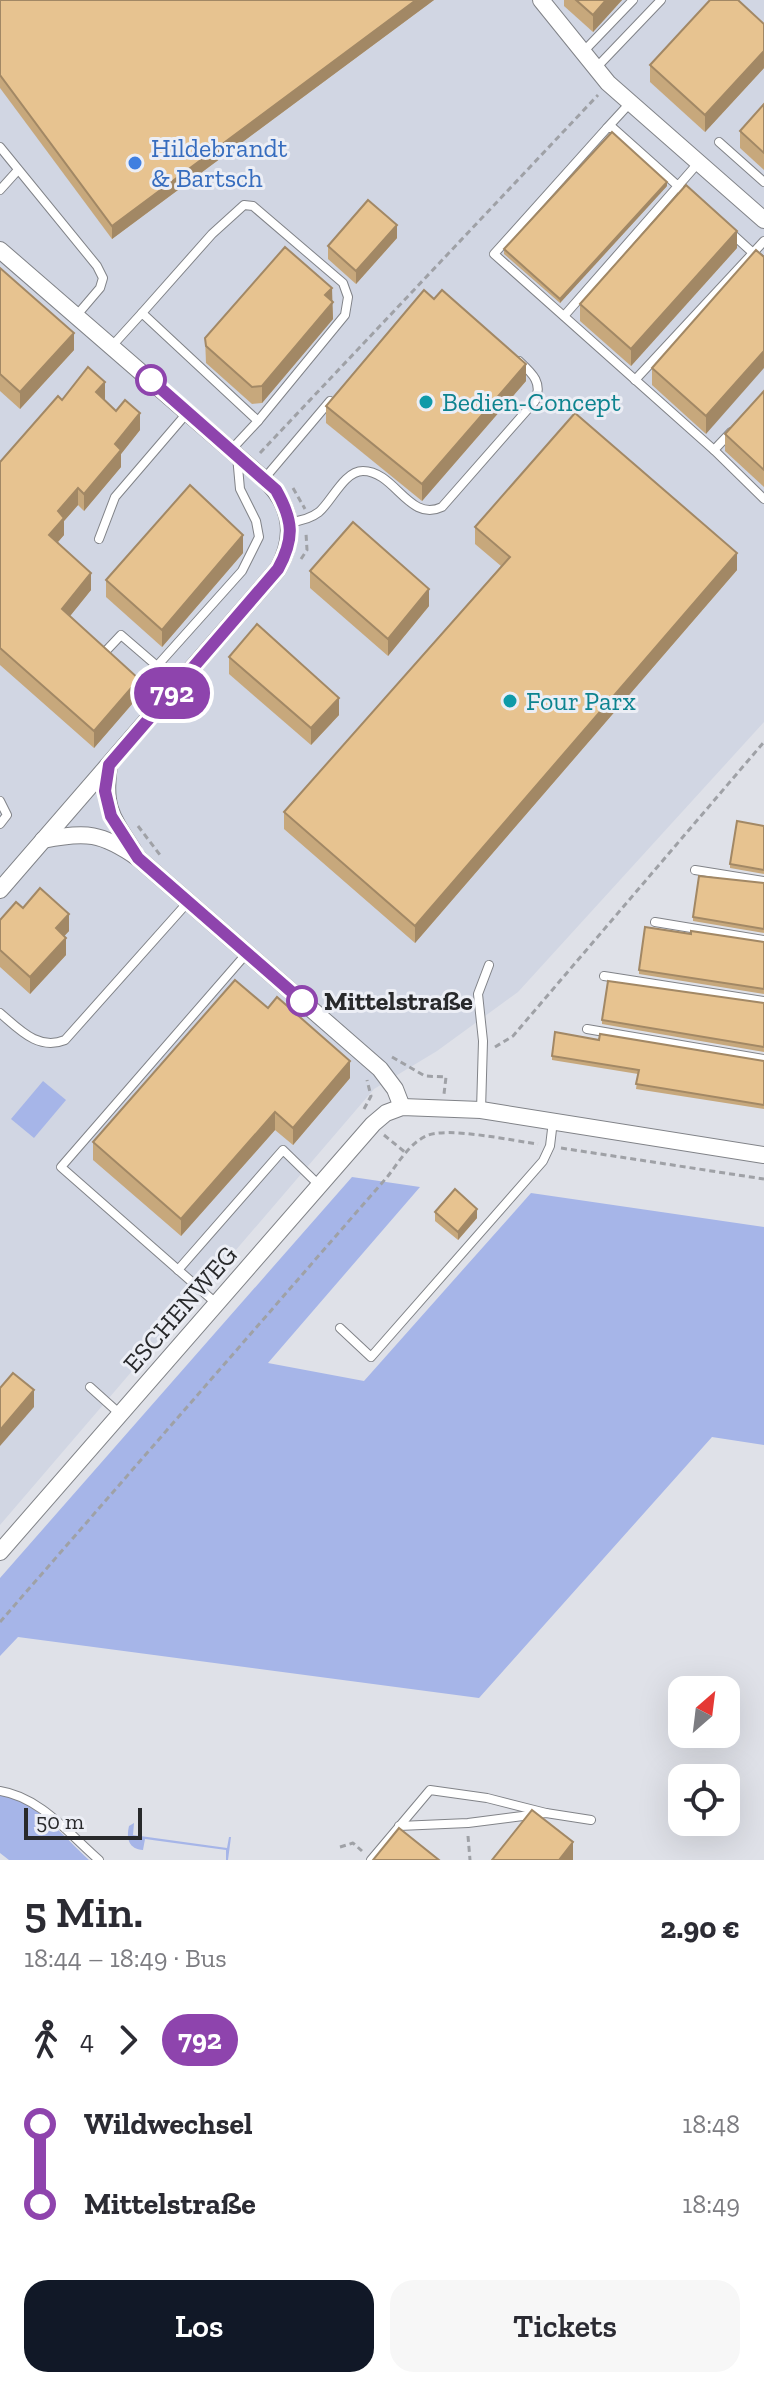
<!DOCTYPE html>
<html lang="de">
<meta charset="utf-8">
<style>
:root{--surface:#fff;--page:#f7f7f7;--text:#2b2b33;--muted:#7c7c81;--accent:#111827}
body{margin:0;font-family:"Zilla Slab",serif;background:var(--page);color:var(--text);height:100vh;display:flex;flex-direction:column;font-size:30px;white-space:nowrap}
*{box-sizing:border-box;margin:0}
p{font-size:26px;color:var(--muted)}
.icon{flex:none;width:44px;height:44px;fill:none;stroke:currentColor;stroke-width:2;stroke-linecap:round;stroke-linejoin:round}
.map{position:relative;height:1860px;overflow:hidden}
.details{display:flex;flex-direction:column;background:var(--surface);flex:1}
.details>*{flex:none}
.badge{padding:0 16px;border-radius:26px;font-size:28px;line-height:52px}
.needle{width:52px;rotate:28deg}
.controls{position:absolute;left:668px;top:1676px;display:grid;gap:16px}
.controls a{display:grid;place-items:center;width:72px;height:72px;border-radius:16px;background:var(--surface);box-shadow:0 8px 32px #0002;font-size:40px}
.scale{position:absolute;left:24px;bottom:20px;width:118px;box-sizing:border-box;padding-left:8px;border:4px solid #28292b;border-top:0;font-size:22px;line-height:28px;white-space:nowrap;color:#28292b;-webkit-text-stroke:6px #eceef5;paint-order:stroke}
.map>.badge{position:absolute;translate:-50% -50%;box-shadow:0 0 0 4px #fff}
.legs{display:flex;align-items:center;gap:12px;height:88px;padding:0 24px;font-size:26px}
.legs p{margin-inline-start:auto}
.head{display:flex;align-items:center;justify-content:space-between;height:136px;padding:0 24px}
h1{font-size:44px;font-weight:600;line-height:60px}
.button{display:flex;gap:16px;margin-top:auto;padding:16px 24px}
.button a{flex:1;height:92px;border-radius:24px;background:var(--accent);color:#fff;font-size:32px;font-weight:600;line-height:92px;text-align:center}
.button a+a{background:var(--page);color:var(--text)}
ul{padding:0 24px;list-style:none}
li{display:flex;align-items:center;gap:28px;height:80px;font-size:30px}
li i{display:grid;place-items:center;width:12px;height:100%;margin:0 10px;background:currentColor}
li i::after{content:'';width:20px;height:20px;margin:-10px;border:6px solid;border-radius:50%;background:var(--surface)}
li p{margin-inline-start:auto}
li:first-child i{background:linear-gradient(#0000 50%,currentColor 0)}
li:last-child i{background:linear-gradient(currentColor 50%,#0000 0)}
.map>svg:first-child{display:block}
.built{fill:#d1d6e3}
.green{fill:#a6b5e8}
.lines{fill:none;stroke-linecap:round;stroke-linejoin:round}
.service-casing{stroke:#818388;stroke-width:10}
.minor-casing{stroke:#818388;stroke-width:18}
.path{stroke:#9fa1a6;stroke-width:3;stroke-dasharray:6 4;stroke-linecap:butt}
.service{stroke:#fff;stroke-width:8}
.minor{stroke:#fff;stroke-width:16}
.wall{fill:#c7a87c}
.shaded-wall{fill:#a28865}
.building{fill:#e7c390;stroke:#a28865;stroke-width:2}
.line-1-casing{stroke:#fff;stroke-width:18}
.line-1{stroke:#8e44ad;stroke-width:12}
.shop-dot{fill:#3f7fe0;stroke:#eceef5;stroke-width:3}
.stop-1-dot{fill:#fff;stroke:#8e44ad;stroke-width:4}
.culture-dot{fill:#0f9aa8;stroke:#eceef5;stroke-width:3}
.labels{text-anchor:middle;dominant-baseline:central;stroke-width:6;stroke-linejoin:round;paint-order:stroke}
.shop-label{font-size:26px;fill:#366cbe;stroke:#eceef5;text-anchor:start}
.culture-label{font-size:26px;fill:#0d838f;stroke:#eceef5;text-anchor:start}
.stop-label{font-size:26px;font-weight:bold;fill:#28292b;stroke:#eceef5;text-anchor:start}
.street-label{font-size:26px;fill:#28292b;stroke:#eceef5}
</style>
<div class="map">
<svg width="764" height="1860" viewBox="0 0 764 1860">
<rect width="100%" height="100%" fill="#dfe1e8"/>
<path class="built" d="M0,0H764V722L518,992L437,1051L374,1089L0,1525Z"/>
<g class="green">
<path d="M43,1081L66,1100L34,1138L11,1119Z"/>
<path d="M352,1177L420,1187L268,1363L364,1381L531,1193L764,1227V1445L712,1437L479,1698L18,1637L0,1656V1578Z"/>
<path d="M0,1795C35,1800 64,1837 89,1860H9L0,1853Z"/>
<path d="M134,1823L133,1835L227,1848L229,1837H231L228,1860H226V1850L145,1839L143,1850C129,1849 126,1839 129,1826Z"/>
</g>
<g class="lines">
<g class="service-casing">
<g id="service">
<path d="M583,52L633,0"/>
<path d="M596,68L661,0"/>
<path d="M607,128L630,103"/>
<path d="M719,142L764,182"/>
<path d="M0,147L97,266L103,278L100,288L77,315"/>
<path d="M699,162L678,186L613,128H607L494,254L714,450L731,432"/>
<path d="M0,190L18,170"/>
<path d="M730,232L753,253L764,241"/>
<path d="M142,313L212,234L244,205L253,206L343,283L348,297L345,315L258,421"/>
<path d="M564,316L678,186L680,189"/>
<path d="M112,346L142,313L258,421L231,450"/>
<path d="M635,380L753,253L764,262"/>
<path d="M714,450L764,499"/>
<path d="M264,479L330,401"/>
<path d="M290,522C301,521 310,519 319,512C332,501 344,471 363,471C395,471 409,523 442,507L535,401C543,383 533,374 519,361"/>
<path d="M99,539L115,497L187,413"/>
<path d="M108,657L104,653L121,635L157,666L139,687"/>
<path d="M157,666L242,571L259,537L256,521L240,489L237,456"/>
<path d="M132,680L160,707"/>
<path d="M0,801L7,815L0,824"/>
<path d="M695,870L764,881"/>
<path d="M655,922L764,940"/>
<path d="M604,976L764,1001"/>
<path d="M0,1013C19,1029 38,1051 65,1040L188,902"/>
<path d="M587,1029L764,1059"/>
<path d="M481,1110L483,1041L478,994L489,965"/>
<path d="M178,1270L283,1150L320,1186"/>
<path d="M217,1304L61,1167L247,953"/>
<path d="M340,1328L371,1357L543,1161L550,1146L553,1121"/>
<path d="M90,1387L120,1414"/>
<path d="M0,1791C40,1797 69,1834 99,1860"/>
<path d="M399,1826L468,1823L546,1813L591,1820"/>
<path d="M371,1860L430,1790L487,1798L546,1813"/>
</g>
</g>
<g class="minor-casing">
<g id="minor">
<path d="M541,0L608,83L764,220"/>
<path d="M0,250L264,479C292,505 296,536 278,569L0,890"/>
<path d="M109,765C103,806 111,816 133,850"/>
<path d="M43,840C86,831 102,833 138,858L380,1069L395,1089L402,1107"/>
<path d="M0,1552L373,1124L386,1113L402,1107L481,1110L764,1155"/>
</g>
</g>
<g class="path">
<path d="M260,453L598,95"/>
<path d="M293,488L305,509"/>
<path d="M301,559L307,550L306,533"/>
<path d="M138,826L160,855"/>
<path d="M495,1047L513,1036L764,742"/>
<path d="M392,1057L425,1076L446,1077L444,1094"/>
<path d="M364,1109L371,1096L367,1080"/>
<path d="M384,1135L406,1153"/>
<path d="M561,1148L764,1179"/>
<path d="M0,1622L388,1176C399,1162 409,1144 426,1136C446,1126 514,1141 538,1144"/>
<path d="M468,1836L470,1860"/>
<path d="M340,1847L353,1843L362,1851"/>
</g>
<use href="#service" class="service"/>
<use href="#minor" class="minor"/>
</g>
<g class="wall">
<path d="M0,0H434L112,239L0,88Z"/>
<path d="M564,0H622L593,32L564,6Z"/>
<path d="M764,24V68L705,132L650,82V65Z"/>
<path d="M764,104V170L740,148V131Z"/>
<path d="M667,186L560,303L504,254V249Z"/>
<path d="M397,238L356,284L328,259V246Z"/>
<path d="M737,248L631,366L580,321V304Z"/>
<path d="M756,250L706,434L652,385V368Z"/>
<path d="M0,268L74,350L20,409L0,391Z"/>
<path d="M332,301L333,319L262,403L252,404L206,363L205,338Z"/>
<path d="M526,381L422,501L326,423V406Z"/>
<path d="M764,391V487L725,451V434Z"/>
<path d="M105,399L104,400L116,411L140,430L121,454V467L84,511L78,505L64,521V535L58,542L91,590L70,616L139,696L94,748L0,665V462L62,400Z"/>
<path d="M475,527L737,570L415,943L284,829V812L501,566L475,544Z"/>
<path d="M243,553L162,647L106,597V580Z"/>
<path d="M310,571L429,606L388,656L310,588Z"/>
<path d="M229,657L339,715L311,745L229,674Z"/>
<path d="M764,826V874L730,868V864Z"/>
<path d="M763,883H764V933L693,921V917Z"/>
<path d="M23,908L69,931L64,936L66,955L30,994L0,967V920Z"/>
<path d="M691,934L764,942V994L639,974V970Z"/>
<path d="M763,1003H764V1052L602,1024V1020Z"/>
<path d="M599,1040L764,1061V1109L636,1089L638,1074L552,1060V1056Z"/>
<path d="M350,1078L293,1145L275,1130L181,1236L93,1160V1142Z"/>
<path d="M435,1212L477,1218L458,1240L435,1221Z"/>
</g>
<g class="shaded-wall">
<path d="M416,0H434L112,239V226Z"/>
<path d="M606,0H622L593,32V15Z"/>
<path d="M764,51V68L705,132V115Z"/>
<path d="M667,182V186L560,303V299Z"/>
<path d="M397,225V238L356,284V271Z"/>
<path d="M737,231V248L631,366V349Z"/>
<path d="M332,288L333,319L262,403V386L325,295Z"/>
<path d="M74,333V350L20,409V392Z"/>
<path d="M764,351V368L706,434V416Z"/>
<path d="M526,364V381L422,501V484Z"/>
<path d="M105,382V399L96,410V392Z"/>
<path d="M140,413V430L121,454V467L84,511V494L115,444Z"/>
<path d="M78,488V505L64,521V535L49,552V535L58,511Z"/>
<path d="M243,535V553L162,647V630Z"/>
<path d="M737,553V570L415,943V926Z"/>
<path d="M91,573V590L62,626V609Z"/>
<path d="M429,589V606L388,656V639Z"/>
<path d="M139,679V696L94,748V731Z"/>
<path d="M339,698V715L311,745V728Z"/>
<path d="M69,914V931L56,945V928Z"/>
<path d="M66,938V955L30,994V977Z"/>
<path d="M350,1061V1078L293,1145V1128Z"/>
<path d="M275,1112V1130L181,1236V1219Z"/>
<path d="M477,1209V1218L458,1240V1232Z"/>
<path d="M34,1390V1407L0,1446V1430Z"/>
<path d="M573,1842V1860H559Z"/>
</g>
<g class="building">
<path d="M0,0H416L112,226L0,75Z"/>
<path d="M576,0H606L593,15Z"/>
<path d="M710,0H738L764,24V51L705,115L650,65Z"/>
<path d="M764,104V153L740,131Z"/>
<path d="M612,132L667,182L560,299L504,249Z"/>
<path d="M686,185L737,231L631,349L580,304Z"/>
<path d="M368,200L397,225L356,271L328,246Z"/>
<path d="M285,247L332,288L325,295L333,302L262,386L252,387L206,346L205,338Z"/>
<path d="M756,250L764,257V351L706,416L652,368Z"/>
<path d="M0,268L74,333L20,392L0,374Z"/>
<path d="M424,290L434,299L442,290L526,364L422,484L326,406Z"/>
<path d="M88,367L105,382L96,392L116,411L125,400L140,413L115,444L121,450L84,494L78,488L58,511L64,518L49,535L91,573L62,609L139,679L94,731L0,648V462L58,396L62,400Z"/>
<path d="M764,391V470L725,434Z"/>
<path d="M575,413L737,553L415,926L284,812L510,557L475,527Z"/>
<path d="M190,485L243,535L162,630L106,580Z"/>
<path d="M353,522L429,589L388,639L310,571Z"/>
<path d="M257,624L339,698L311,728L229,657Z"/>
<path d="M737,821L764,826V870L730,864Z"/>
<path d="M699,876L764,883V929L693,917Z"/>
<path d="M40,888L69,914L56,928L66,938L30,977L0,950V920L16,902L23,908Z"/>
<path d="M645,927L691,934V931L764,942V989L639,970Z"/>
<path d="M235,980L268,1008L277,997L350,1061L293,1128L275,1112L181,1219L93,1142Z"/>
<path d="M608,981L764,1003V1047L602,1020Z"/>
<path d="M555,1032L599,1040L600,1034L764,1061V1105L636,1084L639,1070L552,1056Z"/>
<path d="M455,1189L477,1209L458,1232L435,1212Z"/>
<path d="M13,1373L34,1390L0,1430V1388Z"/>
<path d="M532,1810L573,1842L559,1860H492Z"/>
<path d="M399,1828L439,1860H373Z"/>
</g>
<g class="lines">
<g class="line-1-casing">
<path id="line-1" d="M151,380L276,490C293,520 295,538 278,569L109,765L105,791L111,816L138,858L302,1001"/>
</g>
<use href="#line-1" class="line-1"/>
</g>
<circle class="shop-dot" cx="135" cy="163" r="8"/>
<g class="stop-1-dot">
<circle cx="151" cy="380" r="14"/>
<circle cx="302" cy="1001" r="14"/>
</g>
<g class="culture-dot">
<circle cx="426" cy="402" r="8"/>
<circle cx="510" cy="701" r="8"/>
</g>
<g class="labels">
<g class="shop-label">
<text x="151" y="148">Hildebrandt<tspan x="151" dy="30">&amp; Bartsch</tspan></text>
</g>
<g class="culture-label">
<text x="442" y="402">Bedien-Concept</text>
<text x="526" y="701">Four Parx</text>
</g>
<g class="stop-label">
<text x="324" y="1001">Mittelstraße</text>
</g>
<g class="street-label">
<text transform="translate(180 1309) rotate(-49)">ESCHENWEG</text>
</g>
</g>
</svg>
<div class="controls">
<a><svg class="needle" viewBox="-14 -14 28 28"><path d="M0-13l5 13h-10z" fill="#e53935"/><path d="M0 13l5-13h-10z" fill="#7c7c81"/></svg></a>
<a><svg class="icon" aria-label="locate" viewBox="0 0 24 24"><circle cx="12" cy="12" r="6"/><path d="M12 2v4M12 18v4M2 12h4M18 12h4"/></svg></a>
</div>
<div class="scale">50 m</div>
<b class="badge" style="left:172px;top:693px;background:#8e44ad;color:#fff">792</b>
</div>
<section class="details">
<div class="head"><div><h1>5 Min.</h1><p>18:44 – 18:49 · Bus</p></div><b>2.90 €</b></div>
<div class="legs"><svg class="icon" aria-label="walk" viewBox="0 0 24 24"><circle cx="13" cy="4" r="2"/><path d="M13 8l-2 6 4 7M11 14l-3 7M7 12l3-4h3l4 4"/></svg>4<svg class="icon" aria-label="forward" viewBox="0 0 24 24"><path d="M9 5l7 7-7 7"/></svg><b class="badge" style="background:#8e44ad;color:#fff">792</b></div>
<ul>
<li><i style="color:#8e44ad"></i><b>Wildwechsel</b><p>18:48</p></li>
<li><i style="color:#8e44ad"></i><b>Mittelstraße</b><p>18:49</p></li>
</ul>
<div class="button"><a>Los</a><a>Tickets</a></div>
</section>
